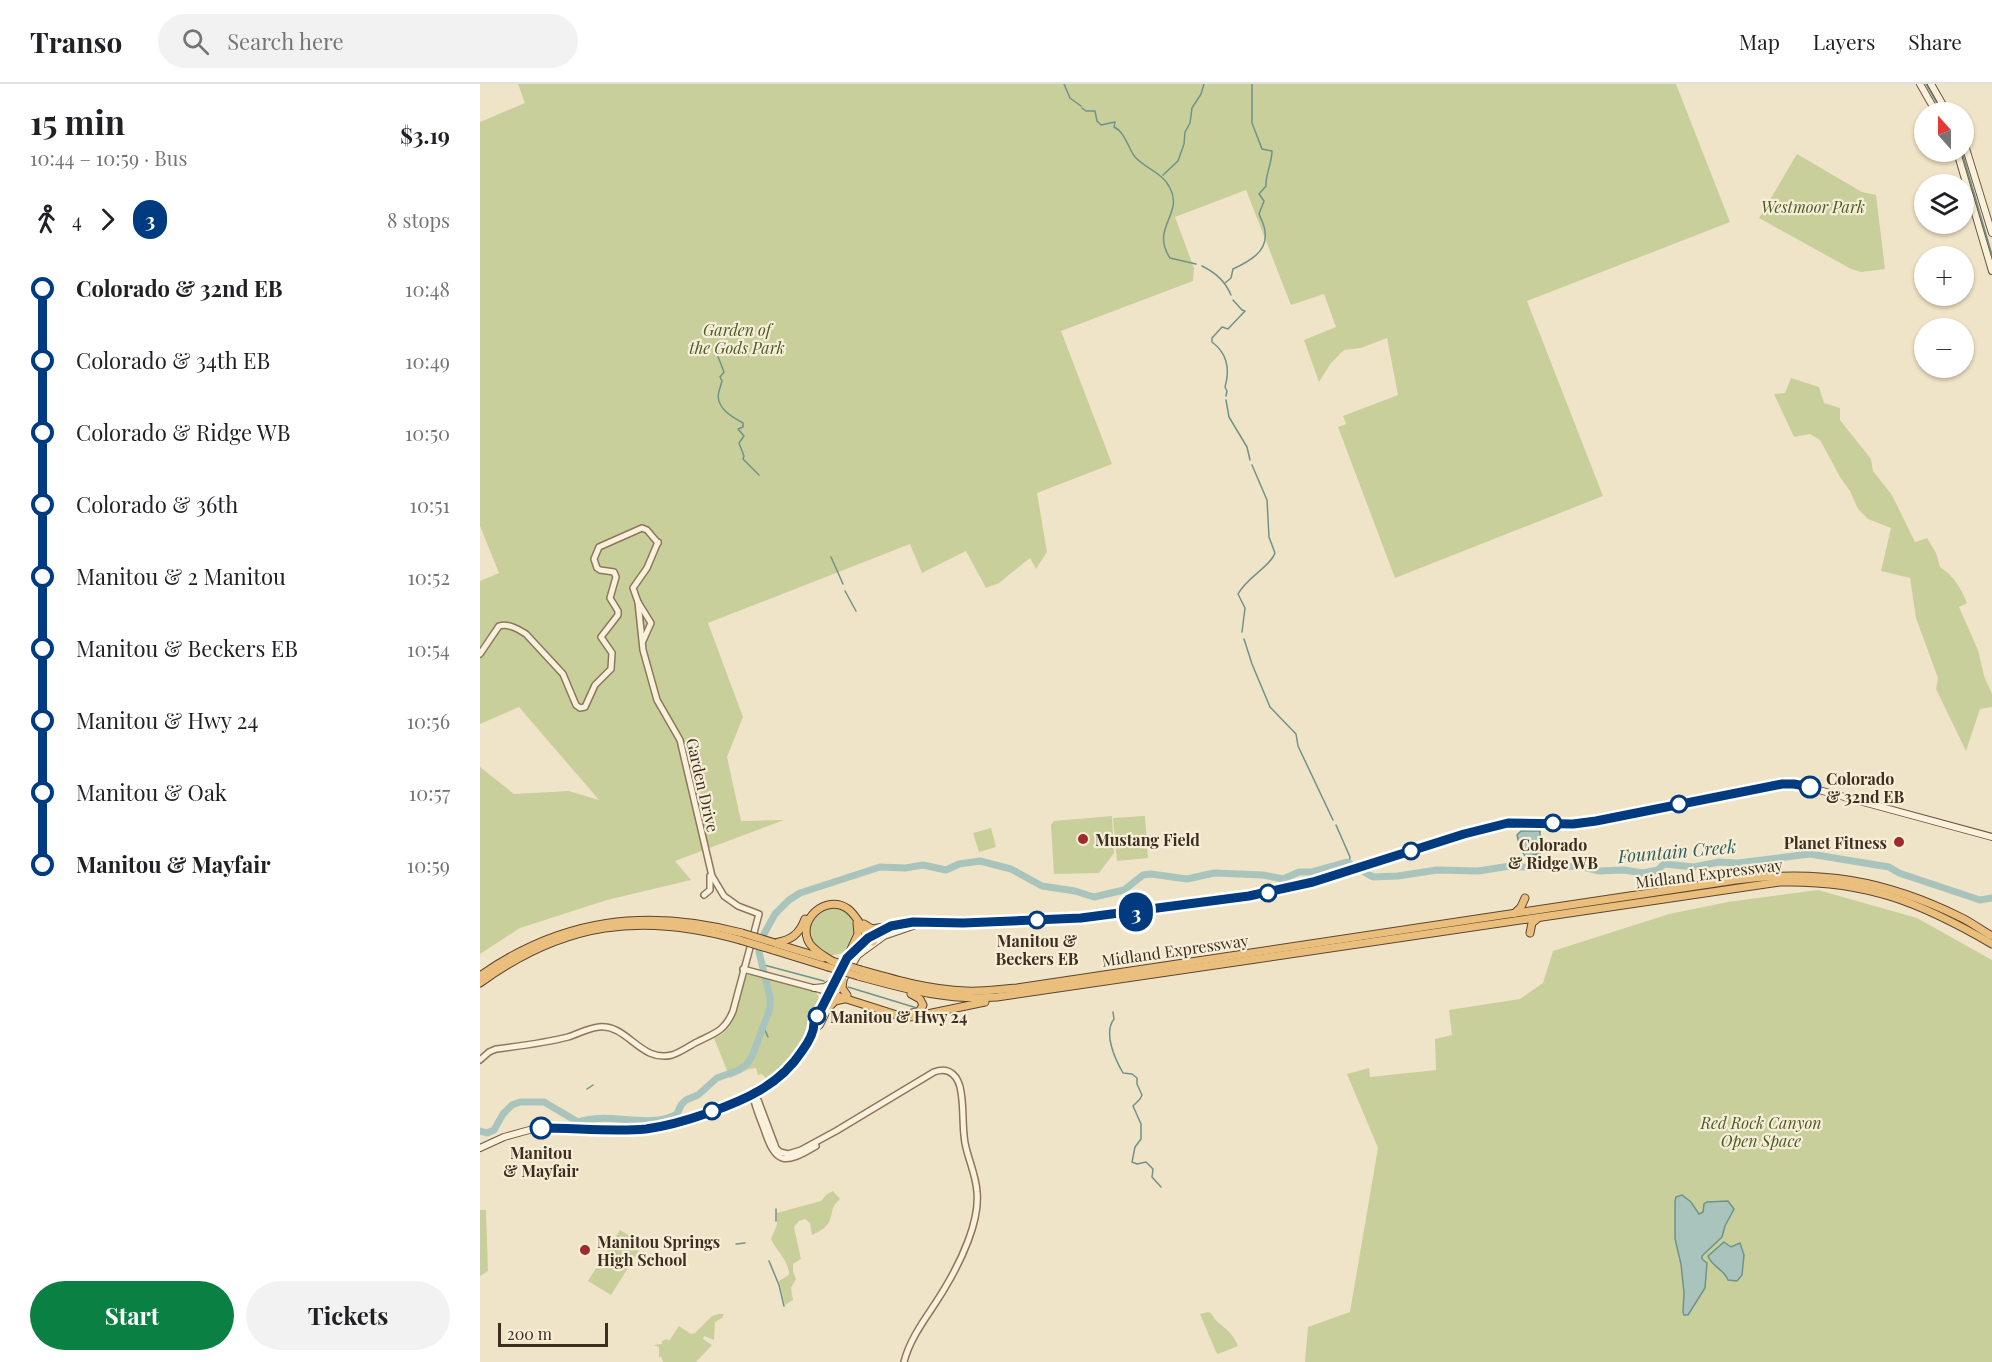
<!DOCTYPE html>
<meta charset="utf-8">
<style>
:root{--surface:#fff;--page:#f2f2f2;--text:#202124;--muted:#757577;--line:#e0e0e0;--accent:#0b8043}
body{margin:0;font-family:"Playfair Display",serif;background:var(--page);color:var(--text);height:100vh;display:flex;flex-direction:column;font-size:22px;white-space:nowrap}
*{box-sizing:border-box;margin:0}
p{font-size:20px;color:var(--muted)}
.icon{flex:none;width:33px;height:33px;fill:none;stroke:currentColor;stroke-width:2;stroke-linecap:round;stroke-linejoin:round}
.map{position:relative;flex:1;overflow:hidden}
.side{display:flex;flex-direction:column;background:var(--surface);width:480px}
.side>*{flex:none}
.badge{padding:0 12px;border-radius:20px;font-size:21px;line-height:39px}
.needle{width:39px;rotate:339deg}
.tools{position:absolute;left:1434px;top:18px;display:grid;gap:12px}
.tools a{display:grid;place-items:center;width:60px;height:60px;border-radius:50%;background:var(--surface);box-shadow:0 2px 4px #0004;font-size:30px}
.scale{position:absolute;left:18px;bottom:15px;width:110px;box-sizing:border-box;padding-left:6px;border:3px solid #3d2e20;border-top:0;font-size:16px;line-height:21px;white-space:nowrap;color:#3d2e20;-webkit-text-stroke:4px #f7eed8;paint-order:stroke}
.map>.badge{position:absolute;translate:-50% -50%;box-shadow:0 0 0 3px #fff}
.legs{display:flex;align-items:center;gap:9px;height:66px;padding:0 30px;font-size:20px}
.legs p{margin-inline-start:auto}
.summary{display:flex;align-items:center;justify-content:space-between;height:102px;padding:0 30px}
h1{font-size:33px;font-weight:700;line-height:45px}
.action{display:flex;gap:12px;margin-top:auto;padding:12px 30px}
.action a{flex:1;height:69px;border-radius:36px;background:var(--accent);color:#fff;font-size:24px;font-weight:700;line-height:69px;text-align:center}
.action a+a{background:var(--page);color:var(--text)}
ul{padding:0 30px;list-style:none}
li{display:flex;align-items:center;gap:21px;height:72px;font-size:22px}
li i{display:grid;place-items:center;width:9px;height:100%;margin:0 8px;background:currentColor}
li i::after{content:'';width:15px;height:15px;margin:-8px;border:4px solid;border-radius:50%;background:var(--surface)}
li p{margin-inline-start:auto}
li:first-child i{background:linear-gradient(#0000 50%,currentColor 0)}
li:last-child i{background:linear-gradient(currentColor 50%,#0000 0)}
header{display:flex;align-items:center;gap:36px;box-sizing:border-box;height:84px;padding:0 30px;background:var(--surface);border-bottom:2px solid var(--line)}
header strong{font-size:28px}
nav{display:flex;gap:33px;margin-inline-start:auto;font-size:21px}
.search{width:420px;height:54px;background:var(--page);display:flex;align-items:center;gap:15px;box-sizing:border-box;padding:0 21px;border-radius:33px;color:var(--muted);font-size:22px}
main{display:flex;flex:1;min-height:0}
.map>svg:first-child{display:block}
.green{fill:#c9cf9b}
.water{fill:#a9c4bc;stroke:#6f938a;stroke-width:1.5}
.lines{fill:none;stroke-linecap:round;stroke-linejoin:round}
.stream{stroke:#6f938a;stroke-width:1.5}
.river{stroke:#a9c4bc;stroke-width:7}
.tertiary-casing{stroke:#8d765c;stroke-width:8}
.secondary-casing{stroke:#6f573f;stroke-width:8}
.trunk-casing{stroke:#5b4430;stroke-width:9}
.tertiary{stroke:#faf1dc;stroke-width:5}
.secondary{stroke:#faf1dc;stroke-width:6}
.trunk{stroke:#eabe7c;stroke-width:7}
.trunk-bridge-casing{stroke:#5b4430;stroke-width:9;stroke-linecap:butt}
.trunk-bridge{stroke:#eabe7c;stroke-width:7}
.line-1-casing{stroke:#fff;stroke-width:14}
.line-1{stroke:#003b80;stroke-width:9}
.stop-1-dot{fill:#fff;stroke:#003b80;stroke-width:3}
.poi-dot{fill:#9e2a2b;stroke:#f7eed8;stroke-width:2}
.labels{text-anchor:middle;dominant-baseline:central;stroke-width:4.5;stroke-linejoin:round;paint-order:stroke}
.park-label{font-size:16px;font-style:italic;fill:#4d5a26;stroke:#f7eed8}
.stop-label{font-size:16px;font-weight:bold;fill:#3d2e20;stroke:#f7eed8}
.street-label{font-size:16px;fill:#3d2e20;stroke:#f7eed8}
.poi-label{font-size:16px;font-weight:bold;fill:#3d2e20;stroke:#f7eed8;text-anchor:start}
.water-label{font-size:18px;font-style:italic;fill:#2f5d5a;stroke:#f7eed8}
</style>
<header>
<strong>Transo</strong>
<div class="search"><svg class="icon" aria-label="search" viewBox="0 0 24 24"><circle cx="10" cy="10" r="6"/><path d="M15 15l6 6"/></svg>Search here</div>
<nav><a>Map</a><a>Layers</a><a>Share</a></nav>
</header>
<main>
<section class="side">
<div class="summary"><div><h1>15 min</h1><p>10:44 – 10:59 · Bus</p></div><b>$3.19</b></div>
<div class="legs"><svg class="icon" aria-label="walk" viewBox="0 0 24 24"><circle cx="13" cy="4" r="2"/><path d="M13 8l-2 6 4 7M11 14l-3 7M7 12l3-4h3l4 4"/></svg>4<svg class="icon" aria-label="forward" viewBox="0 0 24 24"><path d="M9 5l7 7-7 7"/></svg><b class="badge" style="background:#003b80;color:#fff">3</b><p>8 stops</p></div>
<ul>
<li><i style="color:#003b80"></i><b>Colorado &amp; 32nd EB</b><p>10:48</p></li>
<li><i style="color:#003b80"></i><span>Colorado &amp; 34th EB</span><p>10:49</p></li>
<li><i style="color:#003b80"></i><span>Colorado &amp; Ridge WB</span><p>10:50</p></li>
<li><i style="color:#003b80"></i><span>Colorado &amp; 36th</span><p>10:51</p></li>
<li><i style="color:#003b80"></i><span>Manitou &amp; 2 Manitou</span><p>10:52</p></li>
<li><i style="color:#003b80"></i><span>Manitou &amp; Beckers EB</span><p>10:54</p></li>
<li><i style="color:#003b80"></i><span>Manitou &amp; Hwy 24</span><p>10:56</p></li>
<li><i style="color:#003b80"></i><span>Manitou &amp; Oak</span><p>10:57</p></li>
<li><i style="color:#003b80"></i><b>Manitou &amp; Mayfair</b><p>10:59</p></li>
</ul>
<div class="action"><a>Start</a><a>Tickets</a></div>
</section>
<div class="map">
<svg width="1512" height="1278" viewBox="0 0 1512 1278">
<rect width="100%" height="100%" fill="#f0e4c8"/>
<g class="green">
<path d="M38,0H1196L1250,138L1047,217L1123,412L915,494L858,343L866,340L863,332L918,311L907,254L881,264L864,266L851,279L839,298L824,256L856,243L844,210L811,221L766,106L695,133L714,184L713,197L581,247L632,380L557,409L567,468L556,485L550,474L519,499L506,504L486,467L442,489L430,460L228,539L263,633L247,673L261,737L304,736L195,777L211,796L127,816L40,844L0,870V683L34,710L89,707L119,716L39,623L0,640V497L19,489L0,442V38L45,19Z"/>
<path d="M1317,70L1382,108L1396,111L1405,185L1381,188L1371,185L1279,134Z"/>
<path d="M1311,294L1339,303L1344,319L1360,324V336L1391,375L1393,387L1412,411L1435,458L1447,454L1456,469L1460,483C1474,492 1481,504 1487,519L1479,523L1498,566L1504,592L1512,610V623L1500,625L1486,667L1456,605L1458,594L1436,534L1430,494L1401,487L1411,444L1388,435L1378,425L1370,407L1360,393L1340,356L1330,350L1314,353L1294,310L1305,309Z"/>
<path d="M632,732L634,769L619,789L574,790L571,741L574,737Z"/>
<path d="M665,732L668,774L637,777L633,734Z"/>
<path d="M511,744L516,763L499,768L493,749Z"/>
<path d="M1338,806L1437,834L1512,876V1278H825L828,1243L870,1228L898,1064L867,990L889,984L890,993L956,986L955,955L972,951L969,926L1040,915L1063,899L1073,867L1189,830L1248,818Z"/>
<circle cx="352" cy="847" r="24"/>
<path d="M269,890L335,907L340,915C333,944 312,979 287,996L282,990L278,991L276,984L269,985L250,994L234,954C267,941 252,899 269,890Z"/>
<path d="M353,1107L360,1115C351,1122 353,1129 349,1138C345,1145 338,1148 332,1151L330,1139L325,1135L319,1137L314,1143L321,1175L313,1180V1187L316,1195L311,1204L313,1216L305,1221L299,1197L309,1191C309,1176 296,1167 291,1155L297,1141V1129L341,1117L347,1110Z"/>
<path d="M0,1126H6L8,1187L0,1192Z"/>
<path d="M140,1146L163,1160L131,1211L108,1197Z"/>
<path d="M728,1228L731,1229C739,1244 750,1242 758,1262L738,1270L736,1268L720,1230Z"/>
<path d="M239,1230H244L242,1234L235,1238L234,1256L224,1252L223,1255L232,1261L216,1278H183L181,1272L179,1274V1263L173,1261L182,1260V1257L187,1255L189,1257L199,1242L211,1250L215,1249L232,1232Z"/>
</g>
<g class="water">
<path d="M1041,747H1060V770L1045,772L1040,764L1037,751Z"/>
<path d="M1202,1111L1211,1118L1219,1130L1223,1128L1224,1120L1227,1118L1248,1117L1254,1125L1245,1142L1242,1153L1222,1172V1175L1227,1179L1225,1204L1208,1231H1204L1203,1228L1204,1209L1201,1180L1195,1155V1117L1196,1113Z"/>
<path d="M1244,1158L1251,1163L1260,1159L1264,1171L1262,1191L1257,1197L1248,1196C1244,1185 1231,1182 1228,1172Z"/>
</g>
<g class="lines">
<g class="stream">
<path d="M584,0L590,14L601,22"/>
<path d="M1446,0L1462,28"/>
<path d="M602,24L606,27H615L617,37L621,41L635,38L634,43C645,48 648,64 655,73C666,85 682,88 690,104C704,130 670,144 690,174L716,180"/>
<path d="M1482,68L1512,171"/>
<path d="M683,91L698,77L704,60L705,48L710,39L712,24L721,10L724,0"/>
<path d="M722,182C736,189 745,197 751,211"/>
<path d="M745,199L751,194L753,185C768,178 788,168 785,148C785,142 781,135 779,130L784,117L779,110L786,102C785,92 792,79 792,67L782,65L772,39V0"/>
<path d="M239,263L237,270L244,288L240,293L242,297C241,301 240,304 239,307C234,323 252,333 263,339V343L258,345L264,352L259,359L264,372L263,375L279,391"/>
<path d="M746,312L747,307L745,303C750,286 748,270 732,258V254L742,243L748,245L765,227L762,226L753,216"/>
<path d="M746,316L749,333L767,363L770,376"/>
<path d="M351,473L363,500"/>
<path d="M365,507L376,527"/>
<path d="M762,548L765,524L758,510C767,493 790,483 795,469L789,453L787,416L772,381"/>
<path d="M764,555L772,580L790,623L816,650L818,662L853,736"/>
<path d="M856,741L870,773L869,779"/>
<path d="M281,878L284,881L344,897"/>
<path d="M368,903L437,924"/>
<path d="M633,928L634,935C623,949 635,975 643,989L652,990L657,994V1000L662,1011L660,1015L653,1022L661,1040V1055L655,1063L652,1078L657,1080L666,1078L673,1085L672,1093L681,1103"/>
<path d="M457,932L465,934"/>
<path d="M284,944L288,953"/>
<path d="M107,1005L113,1001"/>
<path d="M296,1125V1137"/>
<path d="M256,1160L265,1159"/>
<path d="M289,1177L299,1201L304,1222"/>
</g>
<path class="river" d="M0,1047L7,1049L14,1046L23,1030L32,1021L40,1018H64L98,1038C131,1027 168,1046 197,1030L201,1021L206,1016L218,1011L237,994L259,986L268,979L273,970L290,924V913L279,868L284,850L295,830L309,816L320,809L400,783L425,784L443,781L466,786L479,780L500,777L531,785L562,802L595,807L614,813L644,806L663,791L671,790L707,795L734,789L783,791L803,795L819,788H831L867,778L893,793L918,792L957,786L998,787L1030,782L1056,784L1099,782L1119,787L1144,786L1163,789L1178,786L1184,780L1214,783L1239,778L1258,779L1330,770L1409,783L1419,789L1500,816L1512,814"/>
<g class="tertiary-casing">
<g id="tertiary">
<path d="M163,557L171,539L158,518L153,504L167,484L178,458"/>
<path d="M0,570L19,542C28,539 38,545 46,550L83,590L96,621L100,624L105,623L115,601L131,585L132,569L121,553L138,531V527L130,514L136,493L134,488L120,486L117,484L114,475L119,463L162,444L167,446L178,459"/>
<path d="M224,811L230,806V792"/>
<path d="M263,885L349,908"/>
<path d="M0,976L9,968L16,965C40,962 65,959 88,953C98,950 108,944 119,943C148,940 160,979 192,971C201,968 209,962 217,958C235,949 245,947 253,927L279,830L258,822L244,812L232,792L200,656L177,616L163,566L158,518"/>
<path d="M273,1011L278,1016L296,1064L300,1068L308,1070L321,1066L356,1047L454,988C470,982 479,993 481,1008C484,1025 482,1042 485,1059C488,1075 496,1091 497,1108C500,1137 481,1177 466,1202C452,1227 431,1250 424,1278"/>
<path d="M273,1012C275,1023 280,1034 284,1045C296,1081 304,1081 336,1062"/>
</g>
</g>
<g class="secondary-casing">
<g id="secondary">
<path d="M1440,0L1456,28"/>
<path d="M1451,0L1467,28"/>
<path d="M1484,58L1512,149"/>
<path d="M1477,68L1512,187"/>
<path d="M369,871L396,849L426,839L601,834L769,812L833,798L984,750L1028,739L1093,740L1116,737L1302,700L1324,702L1512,753"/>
<path d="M334,904L345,903L352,898"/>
<path d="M334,946V939L360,884"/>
<path d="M0,1064L24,1053L53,1045H160L186,1042L251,1021L277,1009L300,993L318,974L334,946L340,941L356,908L378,871L404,852L436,841"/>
</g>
</g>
<g class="trunk-casing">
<g id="trunk">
<path d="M1035,829L1041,823L1045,814"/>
<path d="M384,840L392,845L411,842"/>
<path d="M1050,849L1052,839L1058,834"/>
<path d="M295,859C311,856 319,851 325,835"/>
<path d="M297,860L343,874"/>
<path d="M293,866L348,883"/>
<path d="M367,874L378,850L377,839"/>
<path d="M352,877C344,872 335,867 330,860C315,837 346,809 368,825C379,833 383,849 393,858"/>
<path d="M381,886C416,896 450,906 486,907C503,908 520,905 537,904L1256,796C1339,785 1405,796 1480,833C1491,838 1501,846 1512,852"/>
<path d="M0,892C82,834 167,824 262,849"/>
<path d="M378,892C426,905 466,917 517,913L1300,798C1385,796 1440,818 1512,860"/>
<path d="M363,896L362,904L367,911"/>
<path d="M0,899C84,838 162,828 260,856"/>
<path d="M349,908L354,911L420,932L433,933L505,918"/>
<path d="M431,910L440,915L443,921L439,928L432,929"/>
<path d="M348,924L355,917L364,915"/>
</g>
</g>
<use href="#tertiary" class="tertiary"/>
<use href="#secondary" class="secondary"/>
<use href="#trunk" class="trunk"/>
<g class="trunk-bridge-casing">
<g id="trunk-bridge">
<path d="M262,849L295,859"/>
<path d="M260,856L293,866"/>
<path d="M352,877L381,886"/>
<path d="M348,883L378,892"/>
</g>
</g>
<use href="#trunk-bridge" class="trunk-bridge"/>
</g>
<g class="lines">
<g class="line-1-casing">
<path id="line-1" d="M61,1044C95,1044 134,1048 166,1045C188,1042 208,1036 228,1029C265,1016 300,1001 322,967C328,959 334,949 334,939L367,874L388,854L411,842L433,838L483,839L601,834L769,812L833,798L984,750L1028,739L1093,740L1116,737L1302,700H1314L1330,703"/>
</g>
<use href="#line-1" class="line-1"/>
</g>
<g class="stop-1-dot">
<circle cx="1330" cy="703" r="10"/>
<circle cx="1199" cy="720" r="8"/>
<circle cx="1073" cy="739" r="8"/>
<circle cx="931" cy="767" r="8"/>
<circle cx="788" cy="809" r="8"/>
<circle cx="557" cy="836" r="8"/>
<circle cx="337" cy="932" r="8"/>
<circle cx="232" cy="1027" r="8"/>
<circle cx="61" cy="1044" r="10"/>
</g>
<g class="poi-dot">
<circle cx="603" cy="755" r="6"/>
<circle cx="1419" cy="758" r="6"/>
<circle cx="105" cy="1166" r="6"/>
</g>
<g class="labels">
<g class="park-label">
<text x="1333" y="122">Westmoor Park</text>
<text x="257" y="245">Garden of<tspan x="257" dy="18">the Gods Park</tspan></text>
<text x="1281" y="1038">Red Rock Canyon<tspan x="1281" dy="18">Open Space</tspan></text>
</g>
<g class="stop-label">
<text x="1346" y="694" text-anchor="start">Colorado<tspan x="1346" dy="18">&amp; 32nd EB</tspan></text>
<text x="1073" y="760">Colorado<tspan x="1073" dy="18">&amp; Ridge WB</tspan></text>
<text x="557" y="856">Manitou &amp;<tspan x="557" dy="18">Beckers EB</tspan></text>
<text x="350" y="932" text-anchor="start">Manitou &amp; Hwy 24</text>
<text x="61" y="1068">Manitou<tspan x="61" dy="18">&amp; Mayfair</tspan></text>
</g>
<g class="street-label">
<text transform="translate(223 701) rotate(77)">Garden Drive</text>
<text transform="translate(1229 789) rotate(-7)">Midland Expressway</text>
<text transform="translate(695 866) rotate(-8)">Midland Expressway</text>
</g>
<g class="poi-label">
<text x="615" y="755">Mustang Field</text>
<text x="1407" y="758" text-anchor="end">Planet Fitness</text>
<text x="117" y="1157">Manitou Springs<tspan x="117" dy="18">High School</tspan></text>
</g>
<g class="water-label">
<text transform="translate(1197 767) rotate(-5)">Fountain Creek</text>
</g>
</g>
</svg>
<div class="tools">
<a><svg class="needle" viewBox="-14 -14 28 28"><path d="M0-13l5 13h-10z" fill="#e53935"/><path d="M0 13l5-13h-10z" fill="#757577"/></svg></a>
<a><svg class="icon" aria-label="layers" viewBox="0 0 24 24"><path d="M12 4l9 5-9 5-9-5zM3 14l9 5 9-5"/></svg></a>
<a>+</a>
<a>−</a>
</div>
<div class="scale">200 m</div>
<b class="badge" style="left:656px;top:828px;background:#003b80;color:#fff">3</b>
</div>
</main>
